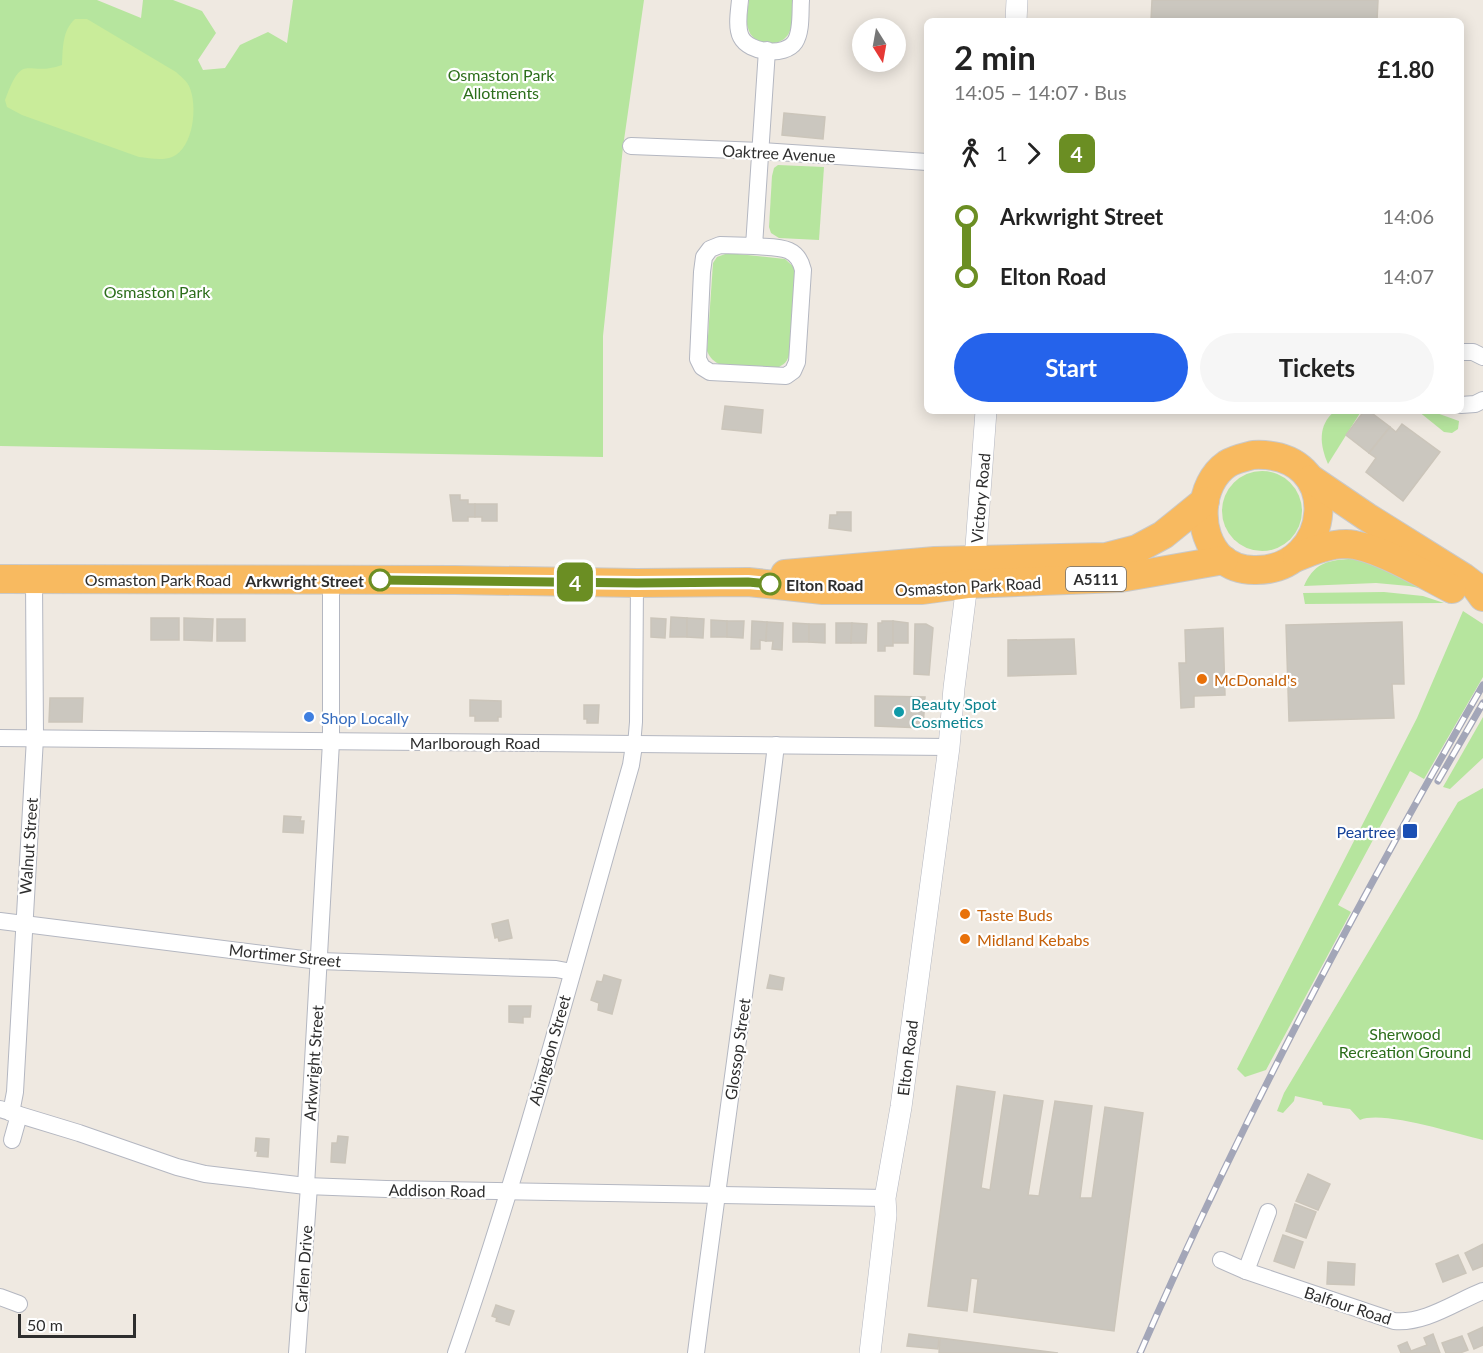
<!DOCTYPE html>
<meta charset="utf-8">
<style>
:root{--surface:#fff;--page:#f6f6f6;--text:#222;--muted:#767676;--accent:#2563eb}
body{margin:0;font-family:Lato,sans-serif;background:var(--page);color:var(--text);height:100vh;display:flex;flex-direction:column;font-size:22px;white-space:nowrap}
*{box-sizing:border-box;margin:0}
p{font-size:20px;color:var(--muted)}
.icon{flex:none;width:33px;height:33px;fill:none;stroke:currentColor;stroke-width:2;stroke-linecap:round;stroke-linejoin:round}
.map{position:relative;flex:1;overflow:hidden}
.sheet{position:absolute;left:924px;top:18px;width:540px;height:396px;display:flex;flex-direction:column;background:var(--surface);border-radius:9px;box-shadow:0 3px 15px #0003}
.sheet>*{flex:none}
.badge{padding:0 12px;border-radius:9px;font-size:21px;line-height:39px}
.needle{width:39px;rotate:169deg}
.controls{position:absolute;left:852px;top:18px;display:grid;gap:12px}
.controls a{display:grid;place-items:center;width:54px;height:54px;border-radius:50%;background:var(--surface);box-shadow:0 3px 15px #0003;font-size:30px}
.scale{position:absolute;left:18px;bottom:15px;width:118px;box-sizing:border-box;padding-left:6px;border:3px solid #2e2e2e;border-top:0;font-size:16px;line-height:21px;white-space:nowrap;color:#2e2e2e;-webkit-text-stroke:4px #fff;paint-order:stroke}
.map>.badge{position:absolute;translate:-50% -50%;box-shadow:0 0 0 3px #fff}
.legs{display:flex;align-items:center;gap:9px;height:66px;padding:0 30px;font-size:20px}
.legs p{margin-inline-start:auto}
.overview{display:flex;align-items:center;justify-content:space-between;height:102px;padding:0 30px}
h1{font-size:33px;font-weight:700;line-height:45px}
.cta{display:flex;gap:12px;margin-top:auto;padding:12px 30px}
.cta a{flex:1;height:69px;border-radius:36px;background:var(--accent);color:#fff;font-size:24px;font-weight:700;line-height:69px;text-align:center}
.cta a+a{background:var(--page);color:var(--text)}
ul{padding:0 30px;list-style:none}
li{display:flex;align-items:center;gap:21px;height:60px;font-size:22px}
li i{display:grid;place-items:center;width:9px;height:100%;margin:0 8px;background:currentColor}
li i::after{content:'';width:15px;height:15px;margin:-8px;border:4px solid;border-radius:50%;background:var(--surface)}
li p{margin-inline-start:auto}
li:first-child i{background:linear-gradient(#0000 50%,currentColor 0)}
li:last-child i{background:linear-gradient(currentColor 50%,#0000 0)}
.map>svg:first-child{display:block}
.green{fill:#b6e59e}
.pitch{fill:#c9ec9a}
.building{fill:#cbc7bf;stroke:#cbc5ba;stroke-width:1.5}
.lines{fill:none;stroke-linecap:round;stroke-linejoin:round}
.pedestrian-casing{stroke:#b4b7c1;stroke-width:14}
.minor-casing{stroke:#b4b7c1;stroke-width:18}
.tertiary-casing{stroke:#b4b7c1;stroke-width:22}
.trunk-casing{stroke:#c9c9c9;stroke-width:30}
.pedestrian{stroke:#fff;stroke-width:12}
.minor{stroke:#fff;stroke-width:16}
.tertiary{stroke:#fff;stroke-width:21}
.trunk{stroke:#f8ba60;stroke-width:28}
.rail-casing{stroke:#a3a6b8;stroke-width:7}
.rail{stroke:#fff;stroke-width:4.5;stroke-dasharray:14;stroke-linecap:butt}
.line-1-casing{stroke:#fff;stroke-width:14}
.line-1{stroke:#6b8e23;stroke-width:9}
.stop-1-dot{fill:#fff;stroke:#6b8e23;stroke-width:3}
.food-dot{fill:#e8710a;stroke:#fff;stroke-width:2}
.culture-dot{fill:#0f9aa8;stroke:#fff;stroke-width:2}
.shop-dot{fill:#3f7fe0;stroke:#fff;stroke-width:2}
.transit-dot{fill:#1a4fb4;stroke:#fff;stroke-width:2}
.labels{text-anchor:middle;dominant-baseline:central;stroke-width:4.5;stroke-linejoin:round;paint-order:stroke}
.shield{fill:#fff;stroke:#6d6d6d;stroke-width:1.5}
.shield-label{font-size:15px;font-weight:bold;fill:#2e2e2e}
.park-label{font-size:16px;fill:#2c6e1b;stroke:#fff}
.street-label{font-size:16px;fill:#2e2e2e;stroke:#fff}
.stop-label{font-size:16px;font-weight:bold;fill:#2e2e2e;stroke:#fff;text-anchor:end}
.food-label{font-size:16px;fill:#c56008;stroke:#fff;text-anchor:start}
.culture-label{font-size:16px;fill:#0d838f;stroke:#fff;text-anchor:start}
.shop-label{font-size:16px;fill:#366cbe;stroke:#fff;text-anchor:start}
.transit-label{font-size:16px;fill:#164399;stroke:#fff;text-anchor:end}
</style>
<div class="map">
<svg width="1483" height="1353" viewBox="0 0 1483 1353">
<rect width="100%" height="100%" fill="#efe9e1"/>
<g class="green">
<path d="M0,0H97L141,18L143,0H173L202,11L216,33L198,60L203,70L225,68L240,45L268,32L287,43L293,0H644L623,147L603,336V457L0,446Z"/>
<path d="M749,0H793C792,10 794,24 789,33C781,49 752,46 748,28C745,20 748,9 749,0Z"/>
<path d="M778,165L824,167L819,240L779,238L771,233L769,227L772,176L774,168Z"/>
<path d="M728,253L785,259L795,268L789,355C787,363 782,366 774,369L721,365C714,362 710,358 707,351L713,263L717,257Z"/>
<path d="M1335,411H1359L1360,413L1328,464C1320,446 1317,425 1335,411Z"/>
<path d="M1418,411H1431L1459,421L1458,429L1452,433L1444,432Z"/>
<circle cx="1262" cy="511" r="40"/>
<path d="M1348,559H1365L1440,592L1409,586L1376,583L1304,586C1314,564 1325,561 1348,559Z"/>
<path d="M1384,592L1423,596L1444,603L1305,604L1303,593Z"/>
<path d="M1463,611L1483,624V677L1424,779L1410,771L1338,905L1351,912L1266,1070L1245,1077L1237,1069L1417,718Z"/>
<path d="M1483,717V758L1450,789L1443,787Z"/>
<path d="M1483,788V1140C1456,1134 1383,1110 1360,1120L1350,1109L1323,1105L1322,1102L1295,1096L1294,1101L1283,1113L1277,1111L1284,1093L1458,802Z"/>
</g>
<path class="pitch" d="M75,19H87L176,72C180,76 186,80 189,86C198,105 194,148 172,157C162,161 149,158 139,157L22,115L7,107L5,100C24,49 25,78 62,65C63,48 62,31 75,19Z"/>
<g class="building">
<path d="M1152,0H1378L1377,21H1151Z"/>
<path d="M784,113L825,117L823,139L782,135Z"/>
<path d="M725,406L763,410L761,433L722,429Z"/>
<path d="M1364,411H1369L1390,427L1369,453L1346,435Z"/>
<path d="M1402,424L1440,452L1403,501L1366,472L1376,458L1369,453L1390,427L1396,432Z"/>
<path d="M450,495H460V500H468V504H475V517H468V521H453Z"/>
<path d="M475,504H497V521H482V517H475Z"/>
<path d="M837,512H851V531L829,528L830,515H837Z"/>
<path d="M671,617L687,618V637H670Z"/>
<rect x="151" y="618" width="28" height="22"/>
<path d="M184,618L213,619L212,641L184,640Z"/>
<path d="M651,618L666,619L665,638L651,637Z"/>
<path d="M687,618L704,619L703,638L687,637Z"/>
<rect x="217" y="619" width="28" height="22"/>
<path d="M711,620L727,621V637H711Z"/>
<path d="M727,621H744L743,638L727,637Z"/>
<path d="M752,621L767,622L766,641L760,640V649H751Z"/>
<path d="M882,621H893V646H885V651H878V623H882Z"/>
<path d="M893,621L908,623V643H893Z"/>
<path d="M767,622L783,623L782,650L772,649L773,641H766Z"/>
<path d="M1402,622L1404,684H1392L1394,718L1289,721L1286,625Z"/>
<path d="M793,623L809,624V642H793Z"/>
<path d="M836,623H852L851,643H836Z"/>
<path d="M852,623L867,624L866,643H851Z"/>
<path d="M809,624H825V643L809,642Z"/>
<path d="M915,624H926L933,628L929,675L914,674Z"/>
<path d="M1223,628L1225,695L1194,696V707L1181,708L1179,663H1186L1185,630Z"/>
<path d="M1074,639L1076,674L1008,676V640Z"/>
<path d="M875,696L925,697L923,728L875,726Z"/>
<path d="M50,698H83L82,722H49Z"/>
<path d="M470,700L501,701V717H498V721H475V716H470Z"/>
<path d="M584,705H599L598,723H587V719H584Z"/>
<path d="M284,816L301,817L300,821H304L303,833L283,832Z"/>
<path d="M508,920L512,938L499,941L498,937L495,938L492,924Z"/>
<path d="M604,975L621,980L612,1014L598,1010L599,1003L591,1000L597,981L602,982Z"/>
<path d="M770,975L784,978L782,990L767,988Z"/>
<path d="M509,1006H531L530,1017H523V1023L509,1022Z"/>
<path d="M957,1086L995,1092L981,1188L990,1190L1004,1095L1043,1101L1028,1195L1039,1196L1055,1101L1092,1106L1080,1198H1092L1105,1107L1143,1113L1114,1331L974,1312L978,1279L971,1278L967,1311L928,1306Z"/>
<path d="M338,1136L348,1137L345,1163L331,1162L332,1143H337Z"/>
<path d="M256,1138L269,1139L268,1157L257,1156L258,1151H255Z"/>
<path d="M1308,1174L1330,1184L1318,1210L1296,1201Z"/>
<path d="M1295,1204L1316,1212L1306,1238L1286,1231Z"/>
<path d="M1283,1235L1303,1242L1294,1268L1274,1261Z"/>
<path d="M1483,1244V1266L1473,1270L1465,1253Z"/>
<path d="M1458,1255L1466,1273L1443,1282L1436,1264Z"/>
<path d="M1328,1262L1355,1264L1354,1285L1327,1284Z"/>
<path d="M496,1305L514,1311L509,1325L496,1321L497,1318L492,1316Z"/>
<path d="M1483,1327V1345L1474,1349L1468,1334Z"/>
<path d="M909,1334L939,1338L938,1349L907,1346Z"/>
<path d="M1433,1334L1440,1353H1401L1398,1346L1407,1342L1411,1351L1427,1345L1424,1338Z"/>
<path d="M1462,1336L1468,1350L1460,1353H1446L1442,1343Z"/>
<path d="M940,1338L1058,1353H939Z"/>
</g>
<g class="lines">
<g class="pedestrian-casing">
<path id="pedestrian" d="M634,745L636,722L637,583"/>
</g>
<g class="minor-casing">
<g id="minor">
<path d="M740,0C739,11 736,27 741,37C749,53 785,57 795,42C802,31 800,12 801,0"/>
<path d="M631,146L761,151L927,162"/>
<path d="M754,246L720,245L710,249L704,257L702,272L698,359L702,367L710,372L786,376L793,371L797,362L803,270C797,244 776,248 754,246L767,50"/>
<path d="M1461,352H1473L1483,357"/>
<path d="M1461,405L1475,404L1483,400"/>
<path d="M0,738L949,747"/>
<path d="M0,921L319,961L556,969L572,972"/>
<path d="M0,1109L79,1133L177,1167L205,1174L306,1186L386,1189L885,1198"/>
<path d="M11,1113L15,1092L35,738L34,579"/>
<path d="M12,1140L19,1115"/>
<path d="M306,1186L331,742V580"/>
<path d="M1221,1260L1246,1271L1394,1321C1425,1324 1455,1302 1483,1291"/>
<path d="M1246,1271L1268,1212"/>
<path d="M0,1297L19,1304"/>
<path d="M297,1353L309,1186"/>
<path d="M456,1353C523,1160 575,961 631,765L634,745"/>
<path d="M696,1353C722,1150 752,948 776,745"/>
</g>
</g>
<g class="tertiary-casing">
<g id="tertiary">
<path d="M1016,21L1017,0"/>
<path d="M870,1353L886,1215L885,1198L901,1107L949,747L954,688L967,584L975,560L986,411"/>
</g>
</g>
<g class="trunk-casing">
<g id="trunk">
<path d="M1253,455C1346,450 1334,572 1254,570C1242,570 1230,566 1221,558C1196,534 1198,484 1227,464C1235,459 1245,457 1253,455Z"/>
<path d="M1311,479L1367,517L1463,577L1475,586L1483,597"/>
<path d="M1297,557C1312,551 1329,544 1346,544C1376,545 1424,575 1452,589"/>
<path d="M785,574L935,561L1106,557L1137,549L1163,535L1205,501"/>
<path d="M0,579L455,580L637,583L748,582L823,590H922L967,584L1120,578L1224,560"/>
</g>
</g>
<use href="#pedestrian" class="pedestrian"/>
<use href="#minor" class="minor"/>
<use href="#tertiary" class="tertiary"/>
<use href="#trunk" class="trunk"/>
<g class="rail-casing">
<g id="rail">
<path d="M1438,781L1483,703"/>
<path d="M1140,1353C1240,1123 1358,902 1483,685"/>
</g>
</g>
<use href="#rail" class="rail"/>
</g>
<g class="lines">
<g class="line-1-casing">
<path id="line-1" d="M380,580L637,583L748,582L770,584"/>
</g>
<use href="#line-1" class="line-1"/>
</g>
<g class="stop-1-dot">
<circle cx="380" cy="580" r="10"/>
<circle cx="770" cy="584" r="10"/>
</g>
<g class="food-dot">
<circle cx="1202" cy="679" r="6"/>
<circle cx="965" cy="914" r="6"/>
<circle cx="965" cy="939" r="6"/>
</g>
<circle class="culture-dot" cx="899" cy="712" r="6"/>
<circle class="shop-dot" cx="309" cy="717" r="6"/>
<rect class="transit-dot" x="1402" y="823" width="16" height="16" rx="3"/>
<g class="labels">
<rect class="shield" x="1066" y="567" width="60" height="24" rx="4.5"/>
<g class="shield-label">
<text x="1096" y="579">A5111</text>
</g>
<g class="park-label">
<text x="501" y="74">Osmaston Park<tspan x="501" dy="18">Allotments</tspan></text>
<text x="157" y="291">Osmaston Park</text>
<text x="1405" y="1033">Sherwood<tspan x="1405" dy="18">Recreation Ground</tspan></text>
</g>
<g class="street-label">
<text transform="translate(779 153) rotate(3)">Oaktree Avenue</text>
<text transform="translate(980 498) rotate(-85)">Victory Road</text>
<text x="158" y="579">Osmaston Park Road</text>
<text transform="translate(968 586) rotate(-3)">Osmaston Park Road</text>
<text x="475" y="742">Marlborough Road</text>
<text transform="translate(28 846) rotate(-86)">Walnut Street</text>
<text transform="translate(285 955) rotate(6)">Mortimer Street</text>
<text transform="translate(737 1049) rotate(-82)">Glossop Street</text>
<text transform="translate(549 1050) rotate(-74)">Abingdon Street</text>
<text transform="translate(907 1058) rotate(-83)">Elton Road</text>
<text transform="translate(313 1063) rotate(-86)">Arkwright Street</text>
<text transform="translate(437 1190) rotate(1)">Addison Road</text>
<text transform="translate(303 1269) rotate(-86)">Carlen Drive</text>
<text transform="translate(1348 1305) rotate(18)">Balfour Road</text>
</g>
<g class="stop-label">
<text x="364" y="580">Arkwright Street</text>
<text x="786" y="584" text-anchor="start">Elton Road</text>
</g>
<g class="food-label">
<text x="1214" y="679">McDonald's</text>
<text x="977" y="914">Taste Buds</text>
<text x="977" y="939">Midland Kebabs</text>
</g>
<g class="culture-label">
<text x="911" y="703">Beauty Spot<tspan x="911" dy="18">Cosmetics</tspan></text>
</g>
<g class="shop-label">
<text x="321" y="717">Shop Locally</text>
</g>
<g class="transit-label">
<text x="1396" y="831">Peartree</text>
</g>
</g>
</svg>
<div class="controls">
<a><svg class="needle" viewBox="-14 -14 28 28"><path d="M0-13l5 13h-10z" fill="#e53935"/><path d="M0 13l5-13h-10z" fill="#767676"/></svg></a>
</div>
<div class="scale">50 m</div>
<b class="badge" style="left:575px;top:582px;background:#6b8e23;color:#fff">4</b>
<section class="sheet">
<div class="overview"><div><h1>2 min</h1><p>14:05 – 14:07 · Bus</p></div><b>£1.80</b></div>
<div class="legs"><svg class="icon" aria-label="walk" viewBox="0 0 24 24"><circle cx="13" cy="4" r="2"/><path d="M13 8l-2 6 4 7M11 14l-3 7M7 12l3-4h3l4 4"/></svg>1<svg class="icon" aria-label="forward" viewBox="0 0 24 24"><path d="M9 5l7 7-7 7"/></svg><b class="badge" style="background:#6b8e23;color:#fff">4</b></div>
<ul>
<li><i style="color:#6b8e23"></i><b>Arkwright Street</b><p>14:06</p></li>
<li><i style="color:#6b8e23"></i><b>Elton Road</b><p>14:07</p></li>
</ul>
<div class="cta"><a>Start</a><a>Tickets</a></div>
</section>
</div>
